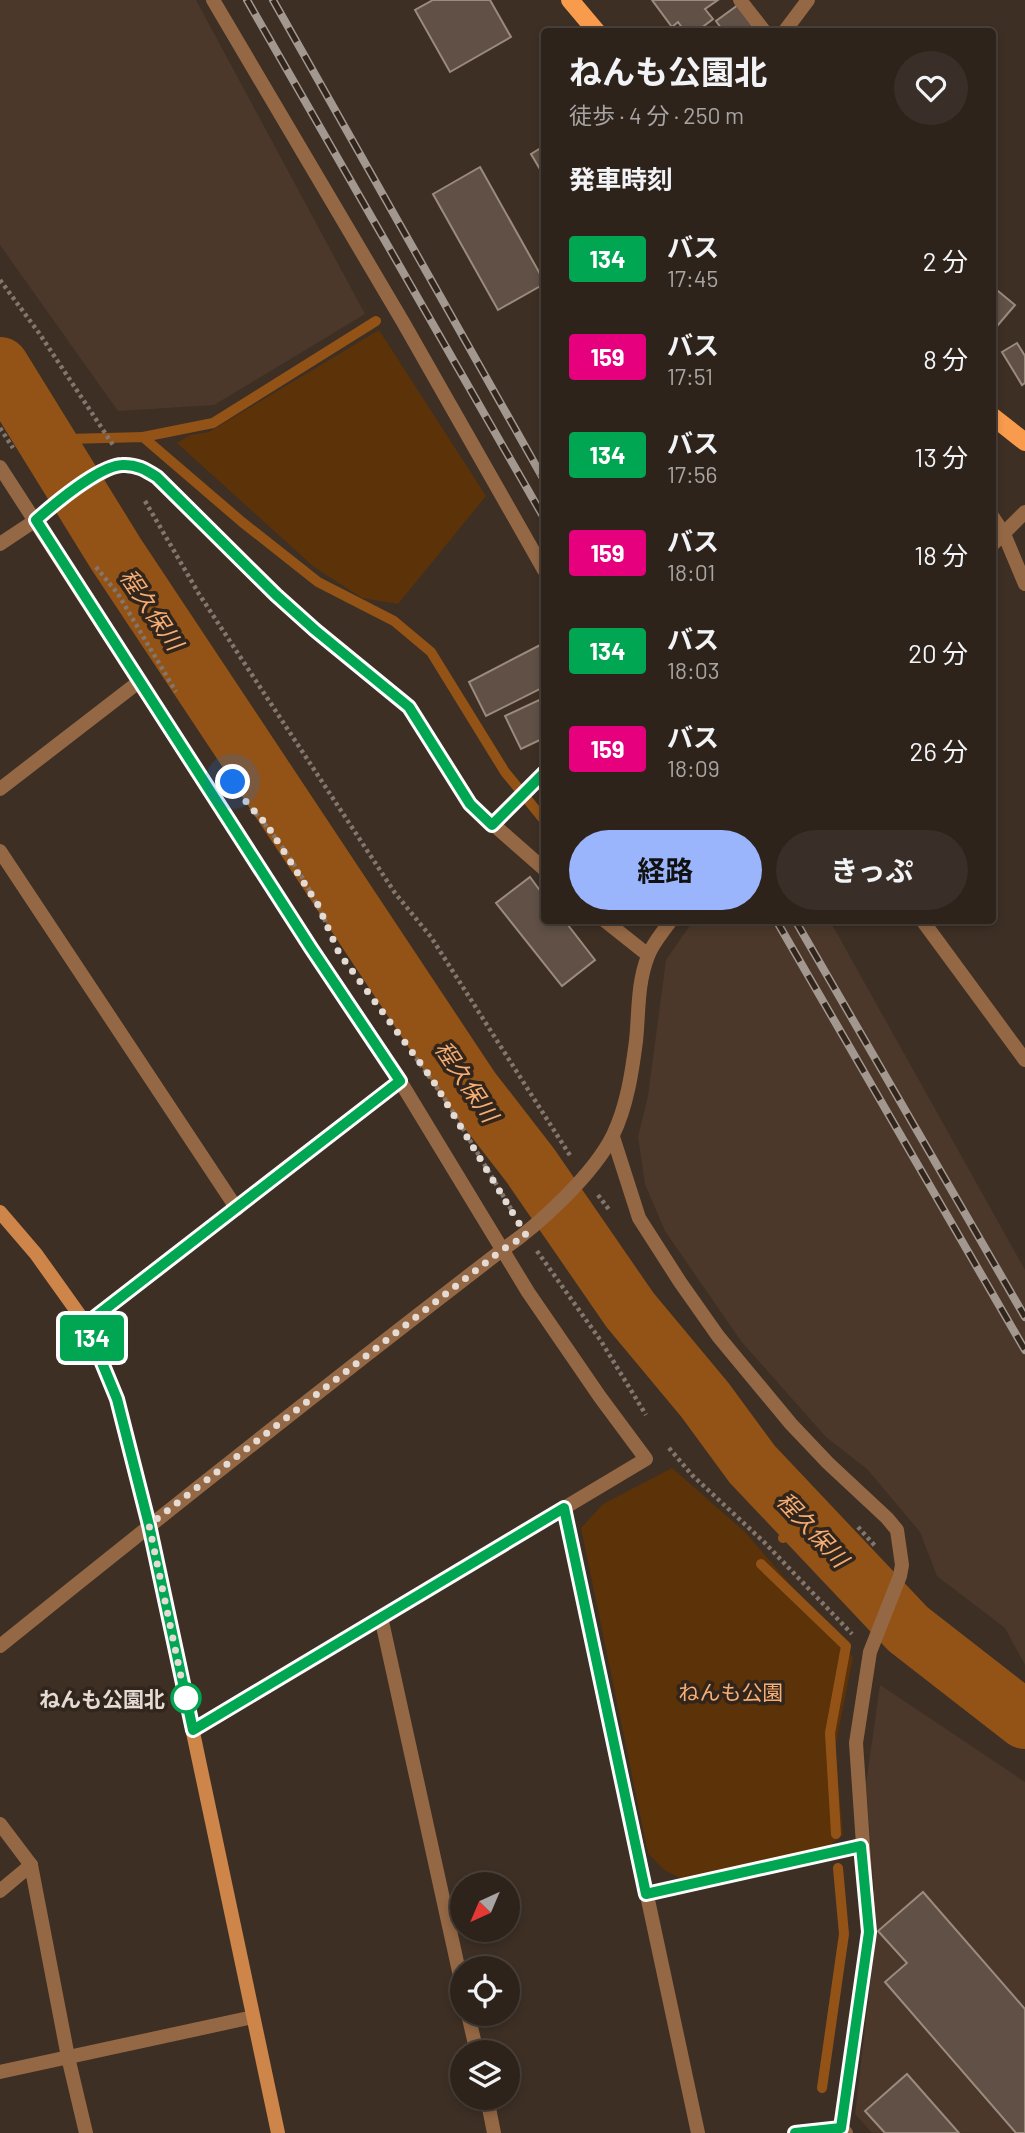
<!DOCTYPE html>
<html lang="ja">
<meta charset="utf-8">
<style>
:root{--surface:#2e231b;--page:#3a2f28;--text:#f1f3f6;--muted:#a7a4a3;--line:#49403a;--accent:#9bb5fd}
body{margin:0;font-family:Barlow,"Noto Sans JP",sans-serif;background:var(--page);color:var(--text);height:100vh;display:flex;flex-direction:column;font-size:26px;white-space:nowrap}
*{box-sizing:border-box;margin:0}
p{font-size:23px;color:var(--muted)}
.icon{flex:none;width:38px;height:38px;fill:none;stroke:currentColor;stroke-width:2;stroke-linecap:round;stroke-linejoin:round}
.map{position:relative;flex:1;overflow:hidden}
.sheet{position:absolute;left:541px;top:28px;width:455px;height:896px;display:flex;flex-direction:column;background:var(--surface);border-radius:7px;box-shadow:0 4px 10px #0003,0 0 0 2px var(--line)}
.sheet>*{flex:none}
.badge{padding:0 14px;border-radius:5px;font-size:24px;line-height:46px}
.needle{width:46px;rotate:224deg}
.tools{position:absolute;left:450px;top:1872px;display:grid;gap:14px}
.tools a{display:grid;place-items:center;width:70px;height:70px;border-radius:50%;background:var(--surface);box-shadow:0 4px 10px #0003,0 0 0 2px var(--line);font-size:35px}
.you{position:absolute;width:35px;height:35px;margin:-18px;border:5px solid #fff;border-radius:50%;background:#1a73e8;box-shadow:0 0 0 10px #1a73e833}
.map>.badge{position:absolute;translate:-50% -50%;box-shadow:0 0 0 4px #fff}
h2{padding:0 28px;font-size:26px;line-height:63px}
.round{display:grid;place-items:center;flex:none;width:74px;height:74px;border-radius:37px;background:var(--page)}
.overview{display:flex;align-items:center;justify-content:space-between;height:119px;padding:0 28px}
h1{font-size:33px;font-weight:700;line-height:52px}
.action{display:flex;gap:14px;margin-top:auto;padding:14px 28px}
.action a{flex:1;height:80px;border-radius:42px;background:var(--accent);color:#111;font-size:28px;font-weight:700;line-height:80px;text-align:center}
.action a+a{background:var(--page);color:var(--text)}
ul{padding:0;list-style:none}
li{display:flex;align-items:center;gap:21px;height:98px;padding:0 28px}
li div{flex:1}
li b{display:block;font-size:26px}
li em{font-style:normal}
li .badge{min-width:77px;font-weight:700;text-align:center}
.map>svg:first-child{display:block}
.built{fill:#4b382a}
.green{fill:#5c3208}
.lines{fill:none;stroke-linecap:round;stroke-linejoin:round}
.stream{stroke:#935316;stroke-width:10}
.river{stroke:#935316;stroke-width:58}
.building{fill:#605045;stroke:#9b8b7e;stroke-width:2}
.path{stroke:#82766d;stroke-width:4.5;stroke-dasharray:3.5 3.5;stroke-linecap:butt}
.lane{stroke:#956845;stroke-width:14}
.street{stroke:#956845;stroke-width:14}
.secondary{stroke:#cd854a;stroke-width:14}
.primary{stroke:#f89b4c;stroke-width:18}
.rail-casing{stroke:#a39890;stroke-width:8}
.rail{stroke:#32251b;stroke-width:5;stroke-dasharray:16;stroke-linecap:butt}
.line-casing{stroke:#fff;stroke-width:16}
.line{stroke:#00a651;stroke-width:10}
.walk{stroke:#e4dbd5;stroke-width:7;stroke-dasharray:0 12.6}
.stop-dot{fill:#fff;stroke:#00a651;stroke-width:3.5}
.labels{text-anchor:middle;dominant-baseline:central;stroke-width:7;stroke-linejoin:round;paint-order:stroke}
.park-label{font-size:21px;fill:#f7af76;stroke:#32251b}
.stop-label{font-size:21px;font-weight:bold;fill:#e4dbd5;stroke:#32251b;text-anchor:end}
.water-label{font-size:23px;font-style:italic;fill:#f5ad74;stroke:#32251b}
</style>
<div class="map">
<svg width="1025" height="2133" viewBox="0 0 1025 2133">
<rect width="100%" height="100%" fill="#3d2f24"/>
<g class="built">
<path d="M0,0H196L365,314L214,405L118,411L0,245Z"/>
<path d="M693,921H830L1025,1270V1665L1005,1628L937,1576L920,1532L867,1469L826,1437L741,1341L665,1231L645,1184L638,1137L648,1096L666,960Z"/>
<path d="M880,1685L1025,1782V2133H872L855,2114L874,1951V1887L866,1784Z"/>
</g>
<g class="green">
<path d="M379,330L486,496L398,604L362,598L314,567L177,443L190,435L209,432Z"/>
<path d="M672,1468L745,1532L853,1657L835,1748L843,1835L830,1845L684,1880L664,1870L648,1853L581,1528L603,1504Z"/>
</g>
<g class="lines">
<g class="stream">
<path d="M143,437L213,423L376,321"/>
<path d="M48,443L68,439L143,437L242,522L318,582L394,621L431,652L505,772L544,820"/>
<path d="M783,1538L801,1517"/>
<path d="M761,1564L846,1646L830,1733L836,1834"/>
<path d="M822,2088L844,1934L838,1868"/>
</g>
<path class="river" d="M0,366L116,554L471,1089L530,1165L630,1310L705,1400L752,1464L908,1629L1025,1720"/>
</g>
<g class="building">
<path d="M433,0H490L511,37L450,72L415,10Z"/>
<path d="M652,0H718L705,9L713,19L696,32H685L678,22L672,27Z"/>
<path d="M738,5L757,32H724L716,21Z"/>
<path d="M544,146V176L531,154Z"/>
<path d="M480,167L544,281V284L498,310L433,194Z"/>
<path d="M992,286L1015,305L992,332Z"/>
<path d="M1017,343L1025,356V383L1022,385L1002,352Z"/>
<path d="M544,643V687L486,716L469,682Z"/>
<path d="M539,700L544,712V738L521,749L505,716Z"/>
<path d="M530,877L544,896V920H564L595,960L562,986L496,903Z"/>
<path d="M923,1892L1025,2009V2133H1016L885,1982L907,1963L878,1931Z"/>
<path d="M907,2074L959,2133H885L865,2111Z"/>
</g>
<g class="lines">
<g class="path">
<path d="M0,280L39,333L113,445"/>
<path d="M0,428L13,448"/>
<path d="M145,501L199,594L395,893L431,937L571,1157"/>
<path d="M96,567L118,594L176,692"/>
<path d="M251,808C280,840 309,884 326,923"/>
<path d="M416,1058L447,1102L514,1214"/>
<path d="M598,1195L610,1211"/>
<path d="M537,1251L601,1341L646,1415"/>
<path d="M669,1448L692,1475L764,1542L852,1634"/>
<path d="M858,1527L876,1547"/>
</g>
<path class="lane" d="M0,1891L31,1865"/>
<g class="street">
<path d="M213,0L403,322L544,570"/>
<path d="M740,0L765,32"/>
<path d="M784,32L808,0"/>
<path d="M0,467L311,948L400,1081L528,1292L600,1397L646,1459L564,1508L698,2133"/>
<path d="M992,516L1004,534L1025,584"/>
<path d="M0,544L36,520L59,499L114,466L125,465L141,467L157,477L257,577L315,630L409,707L470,804L544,869"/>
<path d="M992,545L1025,512"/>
<path d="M0,789L140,681"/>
<path d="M492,825L544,773"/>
<path d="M0,851L237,1209"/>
<path d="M604,920L648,955"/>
<path d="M922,920L1025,1060"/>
<path d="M613,1137L639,1218L680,1282L718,1336L791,1424L828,1463L887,1518L897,1530L902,1565L900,1576L870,1652L856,1743L869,1932L841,2128L846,2133"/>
<path d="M86,1324L400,1081"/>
<path d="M381,1617L462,1985"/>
<path d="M0,1646C166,1512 333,1380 502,1250C538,1226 594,1174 613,1135C627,1106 632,1072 636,1041C639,1013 637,984 648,956C652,944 663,932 671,920"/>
<path d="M193,1730L564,1508"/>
<path d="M0,1824L31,1865L68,2057L86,2133"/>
<path d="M646,1894L861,1846"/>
<path d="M468,2014L477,2053"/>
<path d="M0,2072L253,2017"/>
<path d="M487,2098L494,2133"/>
<path d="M794,2133L841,2128"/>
</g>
<path class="secondary" d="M0,1212L36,1254L86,1324L117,1399L149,1525L278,2133"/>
<g class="primary">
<path d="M570,0L597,32"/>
<path d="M992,416L1025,442"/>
</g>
<g class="rail-casing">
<g id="rail">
<path d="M247,0L544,518"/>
<path d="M273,0L544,480"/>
<path d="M776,920L1025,1350"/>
<path d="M795,920L1025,1317"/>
</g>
</g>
<use href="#rail" class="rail"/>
</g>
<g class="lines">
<g class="line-casing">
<path id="line" d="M544,773L492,825L470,804L409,707L315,630L276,595L157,477C146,470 136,464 122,465C99,466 53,505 36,520L311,948L400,1081L86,1324L117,1399L149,1525L193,1730L564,1508L646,1894L861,1846L869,1932L841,2128L795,2133"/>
</g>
<use href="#line" class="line"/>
<path class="walk" d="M186,1698L187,1705L149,1525L502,1250L526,1235L432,1079L339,953L318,905L267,825L247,803L233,782"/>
</g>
<circle class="stop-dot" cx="186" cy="1698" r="14"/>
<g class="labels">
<g class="park-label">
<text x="731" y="1691">ねんも公園</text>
</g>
<g class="stop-label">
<text x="165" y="1698">ねんも公園北</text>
</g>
<g class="water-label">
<text transform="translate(152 609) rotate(56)">程久保川</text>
<text transform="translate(467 1081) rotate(56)">程久保川</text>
<text transform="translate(813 1529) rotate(47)">程久保川</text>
</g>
</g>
</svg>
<div class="tools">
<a><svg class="needle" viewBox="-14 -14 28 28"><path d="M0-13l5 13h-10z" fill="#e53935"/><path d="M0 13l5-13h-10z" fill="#a7a4a3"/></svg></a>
<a><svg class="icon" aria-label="locate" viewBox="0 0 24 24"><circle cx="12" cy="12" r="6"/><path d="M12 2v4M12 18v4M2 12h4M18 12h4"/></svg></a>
<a><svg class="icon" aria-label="layers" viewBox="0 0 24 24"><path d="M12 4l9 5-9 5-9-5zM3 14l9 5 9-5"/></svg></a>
</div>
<div class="you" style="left:233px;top:782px"></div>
<b class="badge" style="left:92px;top:1338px;background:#00a651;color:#fff">134</b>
<section class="sheet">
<div class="overview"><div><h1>ねんも公園北</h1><p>徒歩 · 4 分 · 250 m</p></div><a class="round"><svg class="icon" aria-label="heart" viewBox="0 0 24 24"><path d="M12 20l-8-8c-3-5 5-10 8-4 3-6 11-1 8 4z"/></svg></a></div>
<h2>発車時刻</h2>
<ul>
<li><span class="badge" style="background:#00a651;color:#fff">134</span><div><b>バス</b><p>17:45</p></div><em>2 分</em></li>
<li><span class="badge" style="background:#e6007e;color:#fff">159</span><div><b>バス</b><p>17:51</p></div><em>8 分</em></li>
<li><span class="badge" style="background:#00a651;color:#fff">134</span><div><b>バス</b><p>17:56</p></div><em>13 分</em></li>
<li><span class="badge" style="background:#e6007e;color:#fff">159</span><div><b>バス</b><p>18:01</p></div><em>18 分</em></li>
<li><span class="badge" style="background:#00a651;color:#fff">134</span><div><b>バス</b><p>18:03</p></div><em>20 分</em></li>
<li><span class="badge" style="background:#e6007e;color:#fff">159</span><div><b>バス</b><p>18:09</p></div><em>26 分</em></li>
</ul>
<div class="action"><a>経路</a><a>きっぷ</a></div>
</section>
</div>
